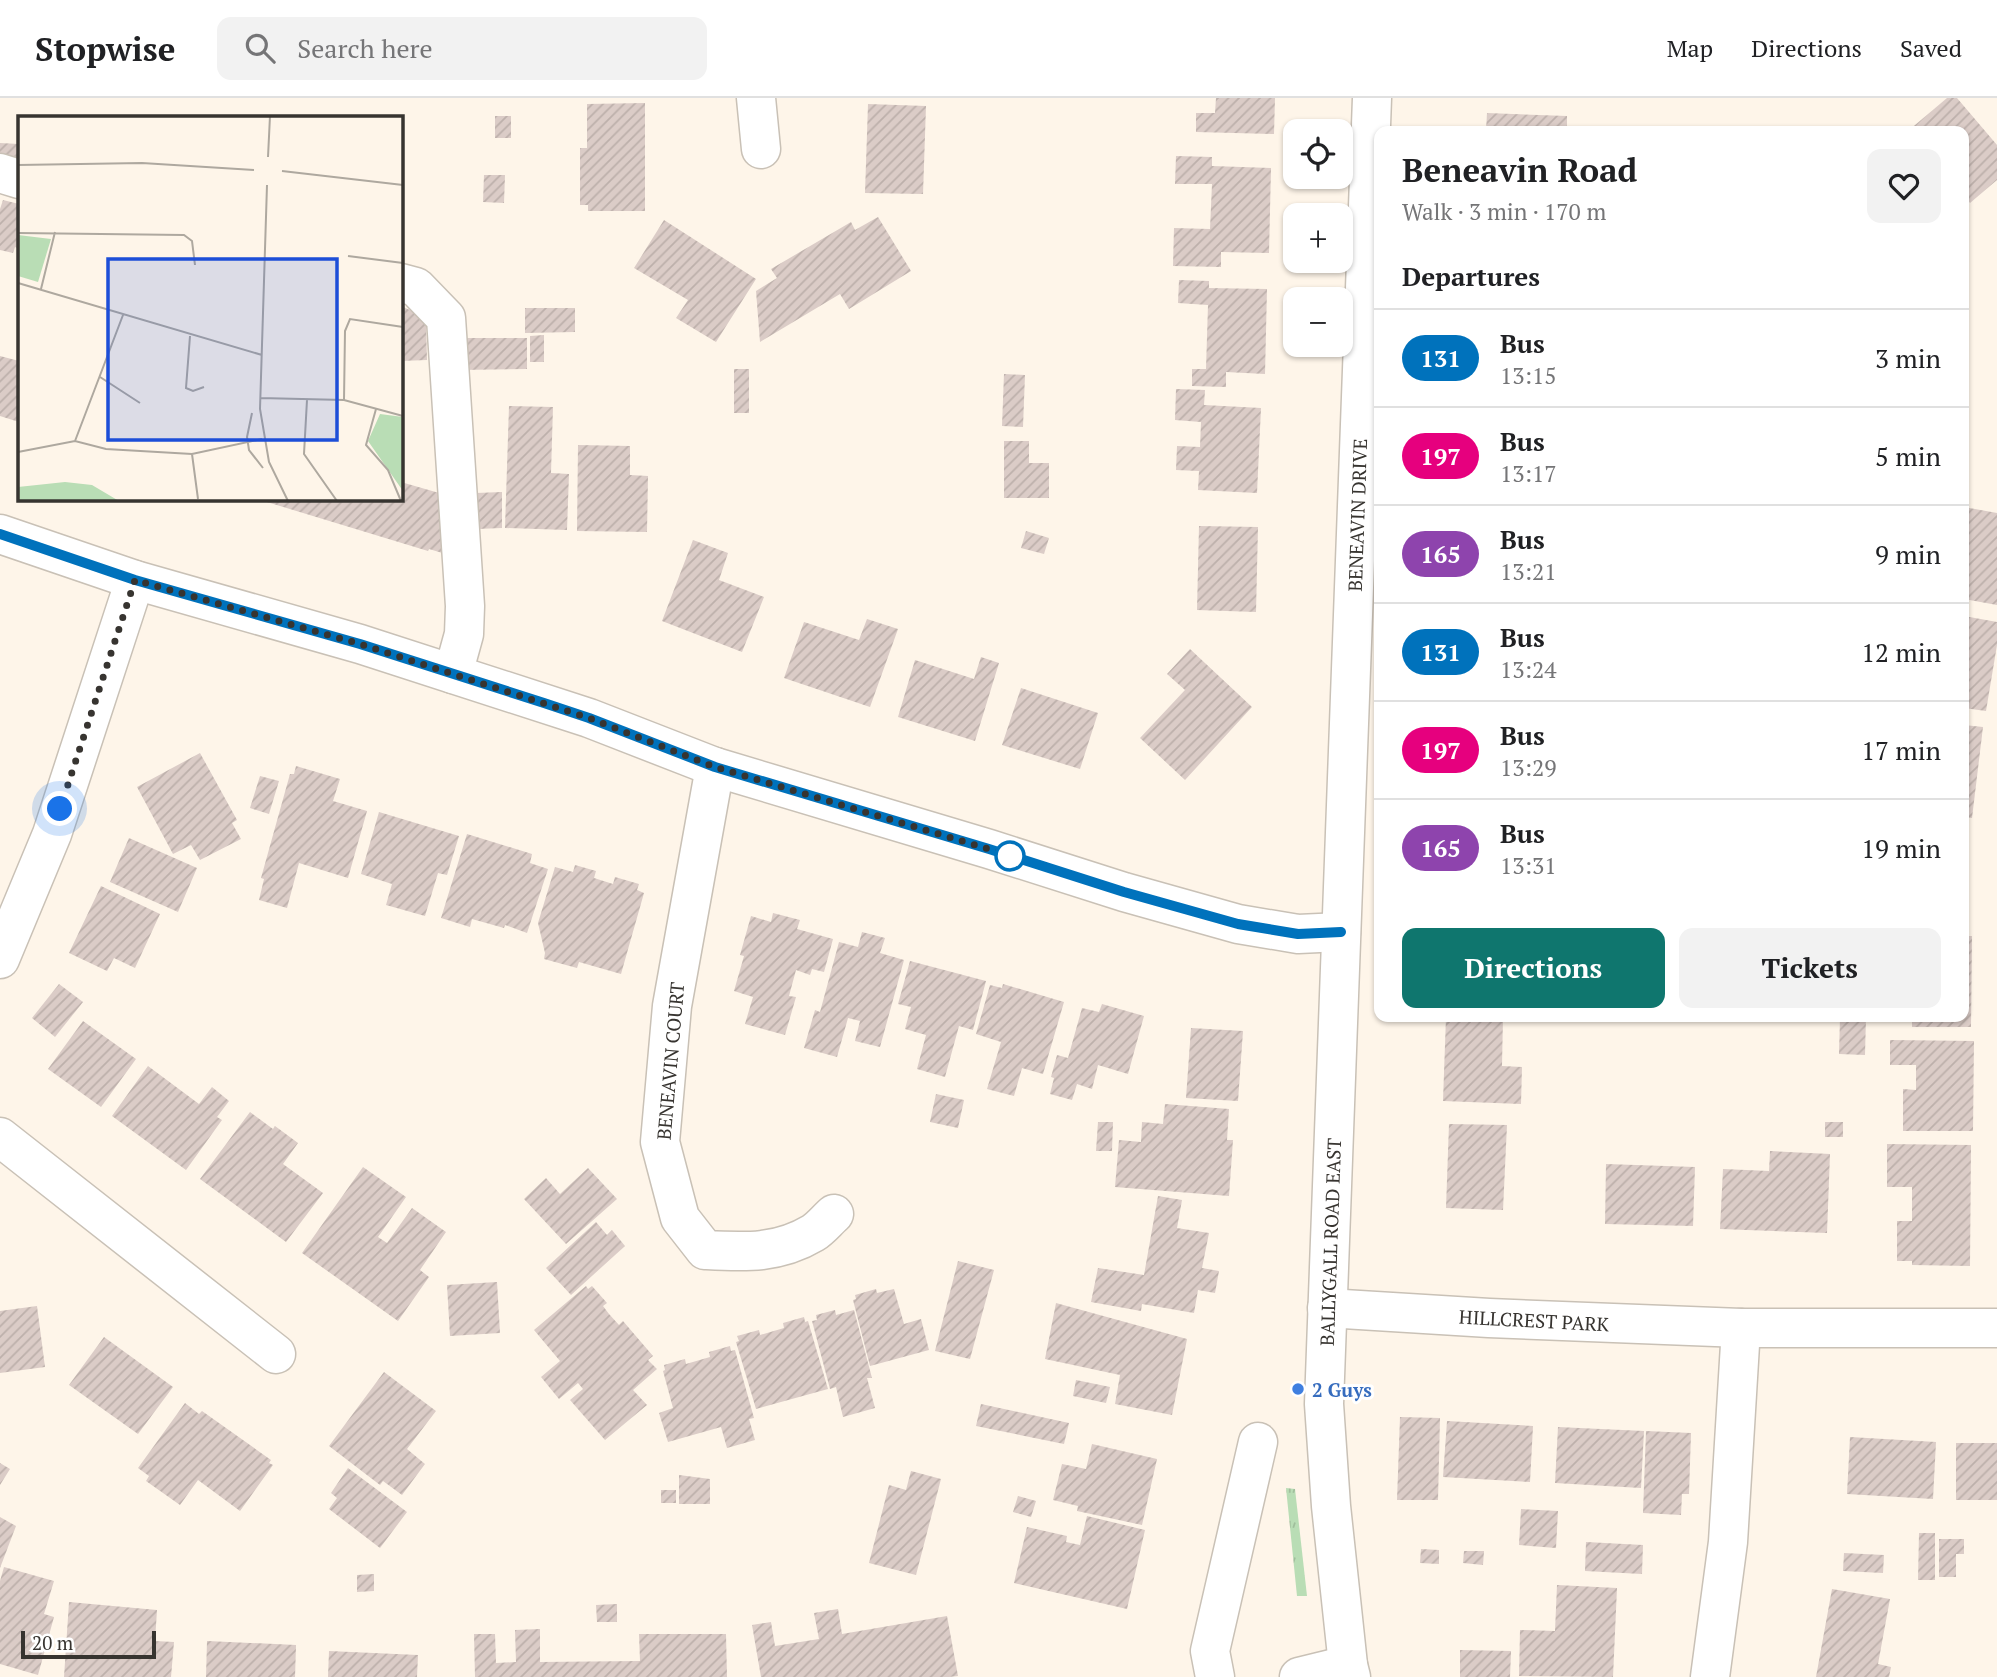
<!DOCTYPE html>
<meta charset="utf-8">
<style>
:root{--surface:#fff;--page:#f2f2f2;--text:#202124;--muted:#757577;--line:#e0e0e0;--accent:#0f766e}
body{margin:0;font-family:"PT Serif",serif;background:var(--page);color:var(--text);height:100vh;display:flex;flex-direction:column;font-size:26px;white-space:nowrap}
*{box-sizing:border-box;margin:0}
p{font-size:23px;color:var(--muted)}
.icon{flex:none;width:38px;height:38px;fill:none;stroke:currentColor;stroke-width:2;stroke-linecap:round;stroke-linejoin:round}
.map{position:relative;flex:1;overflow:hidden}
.details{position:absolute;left:1374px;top:28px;width:595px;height:896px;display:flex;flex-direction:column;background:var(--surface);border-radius:14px;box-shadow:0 2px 5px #0004}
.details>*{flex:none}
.badge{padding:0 14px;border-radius:23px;font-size:24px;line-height:46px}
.fabs{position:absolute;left:1283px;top:21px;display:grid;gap:14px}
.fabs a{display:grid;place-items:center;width:70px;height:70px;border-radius:14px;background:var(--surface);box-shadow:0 2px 5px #0004;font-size:35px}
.scale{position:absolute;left:21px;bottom:18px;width:135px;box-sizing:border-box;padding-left:7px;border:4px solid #373430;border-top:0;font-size:19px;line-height:24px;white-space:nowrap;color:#373430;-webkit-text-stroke:5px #fff;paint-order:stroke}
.you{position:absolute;width:35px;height:35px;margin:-18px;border:5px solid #fff;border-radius:50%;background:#1a73e8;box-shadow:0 0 0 10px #1a73e833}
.map>.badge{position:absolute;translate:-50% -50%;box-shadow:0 0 0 4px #fff}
h2{padding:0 28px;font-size:26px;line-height:63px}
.round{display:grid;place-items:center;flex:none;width:74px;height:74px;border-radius:14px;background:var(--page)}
.summary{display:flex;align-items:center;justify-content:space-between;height:119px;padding:0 28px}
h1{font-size:33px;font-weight:600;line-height:52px}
.cta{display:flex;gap:14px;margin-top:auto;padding:14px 28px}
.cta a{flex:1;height:80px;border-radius:14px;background:var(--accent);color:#fff;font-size:28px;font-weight:600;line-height:80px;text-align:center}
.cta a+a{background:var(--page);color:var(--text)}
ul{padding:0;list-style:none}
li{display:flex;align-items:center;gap:21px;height:98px;padding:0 28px;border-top:2px solid var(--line)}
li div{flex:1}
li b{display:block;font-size:26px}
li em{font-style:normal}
li .badge{min-width:77px;font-weight:700;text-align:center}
header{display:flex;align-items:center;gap:42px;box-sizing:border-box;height:98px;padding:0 35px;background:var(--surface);border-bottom:2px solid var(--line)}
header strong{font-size:33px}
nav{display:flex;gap:38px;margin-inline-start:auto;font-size:24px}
.search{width:490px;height:63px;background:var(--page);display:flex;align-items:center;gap:18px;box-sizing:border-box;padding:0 24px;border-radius:14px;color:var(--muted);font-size:26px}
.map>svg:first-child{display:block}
.grass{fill:url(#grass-tufts)}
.building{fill:url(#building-hatch)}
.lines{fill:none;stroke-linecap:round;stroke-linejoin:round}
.minor-casing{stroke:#c9c1b6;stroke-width:41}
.minor{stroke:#fff;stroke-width:38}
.line-casing{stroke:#fff;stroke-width:16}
.line{stroke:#0072bc;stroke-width:10}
.walk{stroke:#373430;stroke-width:7;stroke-dasharray:0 12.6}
.stop-dot{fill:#fff;stroke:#0072bc;stroke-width:3.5}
.shop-dot{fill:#3f7fe0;stroke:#fff;stroke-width:2.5}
.labels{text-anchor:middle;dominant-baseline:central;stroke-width:6;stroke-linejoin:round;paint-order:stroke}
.street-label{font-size:19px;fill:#373430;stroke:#fff}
.shop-label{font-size:19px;font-weight:bold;fill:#366cbe;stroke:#fff;text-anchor:start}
.inset-road{fill:none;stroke:#aea89f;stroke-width:2}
.view{fill:#1d4ed8;fill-opacity:0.15;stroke:#1d4ed8;stroke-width:3.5}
.inset-edge{fill:none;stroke:#373430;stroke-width:3.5}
</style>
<header>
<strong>Stopwise</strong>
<div class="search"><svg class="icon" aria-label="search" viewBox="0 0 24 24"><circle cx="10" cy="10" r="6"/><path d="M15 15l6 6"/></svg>Search here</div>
<nav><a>Map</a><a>Directions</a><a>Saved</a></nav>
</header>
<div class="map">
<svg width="1997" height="1579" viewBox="0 0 1997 1579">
<defs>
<pattern id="grass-tufts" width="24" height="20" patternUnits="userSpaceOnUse" patternTransform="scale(1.75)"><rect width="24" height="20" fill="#b9ddb5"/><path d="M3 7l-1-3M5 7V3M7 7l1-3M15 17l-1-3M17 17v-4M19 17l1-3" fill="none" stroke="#a0be9c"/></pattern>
<pattern id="building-hatch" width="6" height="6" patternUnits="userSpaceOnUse" patternTransform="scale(1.75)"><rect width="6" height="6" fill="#dbccc7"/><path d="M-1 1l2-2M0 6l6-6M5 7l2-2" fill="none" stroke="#bdb0ab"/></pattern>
</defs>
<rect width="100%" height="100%" fill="#fef5e9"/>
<path class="grass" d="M1286,1390L1295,1391L1307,1498H1297Z"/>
<g class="building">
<path d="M1216,0H1275L1274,36L1196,34V15H1215Z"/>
<path d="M1947,0H1957L1997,47V82L1970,105L1964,97V33H1908Z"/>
<path d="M645,5V113H588V107H580V50H587V6Z"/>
<path d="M868,6L926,8L923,96L865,95Z"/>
<path d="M1487,15L1567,18V33H1486Z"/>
<rect x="495" y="18" width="16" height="22"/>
<path d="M0,45L19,46V76L0,70Z"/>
<path d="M1176,58L1212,59V68L1271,70L1269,155L1221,154V169L1173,168L1174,130L1210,131L1212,86H1175Z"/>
<path d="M484,77H505L504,105L483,104Z"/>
<path d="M3,102L19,106V151L15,149L13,155L0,152V111Z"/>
<path d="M878,119L911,173L849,211L840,196L760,244L756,193L777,180L771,171L851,124L855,132Z"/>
<path d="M664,122L756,181L716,244L676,220L688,202L634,170Z"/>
<path d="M1179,182L1209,183V190L1267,191L1265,276L1226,274V289L1192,288V271H1206L1208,207L1178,205Z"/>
<path d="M401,208L412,213L426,226L427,262L401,263Z"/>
<path d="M525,210H575V234L525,235Z"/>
<path d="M544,237V264H530V238Z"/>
<path d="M460,240H527V271L460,272Z"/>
<path d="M0,258L19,263V324L0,318Z"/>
<rect x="734" y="271" width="15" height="44"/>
<path d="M1004,276L1025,277L1023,329L1002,328Z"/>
<path d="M1176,291L1205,292L1204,307L1261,310L1257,395L1198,392L1199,373L1176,372L1177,348L1200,349L1201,324L1175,322Z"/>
<path d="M509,308L553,309L551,375L569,376L567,432L505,430Z"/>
<path d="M1004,343H1029V365H1049V400H1004Z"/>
<path d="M578,347L630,348V377L648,378L647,434L577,433Z"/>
<path d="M401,384L446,397L449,457L429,451L428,453L257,401H401Z"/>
<path d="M502,394V430L477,431L476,395Z"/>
<path d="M1964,409L1997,415V507L1964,501Z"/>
<path d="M1199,428L1258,429L1256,514L1197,512Z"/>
<path d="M1026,433L1049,440L1044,456L1021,450Z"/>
<path d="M693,442L728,455L719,482L764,499L742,554L662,523Z"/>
<path d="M1964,518L1997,524V547L1986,613L1964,610Z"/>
<path d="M867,521L898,531L870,609L784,580L804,524L859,542Z"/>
<path d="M1190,551L1252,609L1185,682L1140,640L1185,592L1167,576Z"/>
<path d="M981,559L999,565L975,643L898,619L915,562L974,581Z"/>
<path d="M1021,590L1098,615L1080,671L1002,647Z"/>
<path d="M1964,627L1983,629L1972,720L1964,719Z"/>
<path d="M200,655L237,722L232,725L241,741L200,762L191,747L173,756L137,689Z"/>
<path d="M296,668L340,681L333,703L367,713L348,780L299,765L287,810L259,802L264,781L261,780L290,676H294Z"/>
<path d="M260,678L279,683L269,716L250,710Z"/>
<path d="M379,714L459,738L447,777L438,775L425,818L386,807L392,786L361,776Z"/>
<rect x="1964" y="730" width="5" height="91"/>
<path d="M467,736L532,756L530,765L548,771L527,835L505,827L504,830L472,821L470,829L441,820Z"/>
<path d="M129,740L197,770L178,814L110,784Z"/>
<path d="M575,767L596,773L594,780L613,786L615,779L639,786L637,792L644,795L621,876L579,864L577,870L544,861L545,855L538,825L555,769L573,774Z"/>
<path d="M101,788L160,816L135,870L114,860L107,873L69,855Z"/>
<path d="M773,815L800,822L797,831L833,841L824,874L812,871L810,877L796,872L789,898L796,899L785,937L745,926L753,899L734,893L744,858L740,857L751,818L771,824Z"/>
<path d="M862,834L885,840L880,855L904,862L880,949L855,943L860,923L848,920L837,959L804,950L815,912L820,914L839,844L858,849Z"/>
<path d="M1964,838H1972L1971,929H1912V924H1886V919H1964Z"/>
<path d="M910,863L986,883L973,932L959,928L945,979L917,971L926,937L905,931L911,909L898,906Z"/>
<path d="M59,886L83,904L55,939L32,920Z"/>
<path d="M1003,886L1064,904L1043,976L1022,970L1014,998L987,991L1001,944L976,936L990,887L1002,890Z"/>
<path d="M1102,906L1144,918L1128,976L1098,967L1092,991L1077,986L1072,1002L1050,996L1054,980L1051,979L1057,957L1068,960L1082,910L1099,914Z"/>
<path d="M1446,919H1503L1502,968L1522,969L1521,1006L1443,1003Z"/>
<path d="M1840,919H1866L1865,957L1839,956Z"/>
<path d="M83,923L136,961L101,1009L48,971Z"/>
<path d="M1191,930L1243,933L1238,1003L1186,1000Z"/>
<path d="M1890,942L1974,943L1973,1033H1903V991L1916,992V967H1890Z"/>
<path d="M148,968L199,1006L212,989L229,1003L217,1019L222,1022L186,1072L112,1018Z"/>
<path d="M936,996L964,1002L958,1030L930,1024Z"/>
<path d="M1165,1006L1229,1011L1227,1042H1233L1229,1098L1115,1089L1119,1042L1141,1044L1142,1024L1163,1026Z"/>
<path d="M250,1014L273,1031L275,1028L298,1045L283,1066L323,1095L286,1144L200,1081Z"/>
<path d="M1098,1024H1113L1112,1053H1096Z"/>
<rect x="1825" y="1024" width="18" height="15"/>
<path d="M1449,1026L1507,1027L1503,1112L1446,1110Z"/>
<path d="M1887,1046L1971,1047L1970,1168L1912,1167V1163H1897V1123H1912V1089H1887Z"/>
<path d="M1770,1053L1830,1056L1827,1135L1720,1131L1723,1071L1769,1073Z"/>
<path d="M1606,1066L1695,1069L1693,1128L1605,1126Z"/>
<path d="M363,1069L406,1099L378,1139L387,1145L412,1110L446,1134L420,1172L429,1179L398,1223L302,1155Z"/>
<path d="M588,1070L617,1101L566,1146L524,1101L546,1080L560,1096Z"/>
<path d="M1158,1098L1182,1102L1177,1130L1209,1135L1202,1170L1219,1173L1215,1195L1198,1192L1194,1215L1142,1206L1141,1213L1091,1204L1098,1170L1144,1177Z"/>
<path d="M596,1124L607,1137L612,1132L625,1148L571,1197L546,1170Z"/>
<path d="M958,1163L994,1172L970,1261L935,1253Z"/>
<path d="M497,1184L500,1235L450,1238L447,1187Z"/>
<path d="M586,1188L588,1191L592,1188L607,1205L603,1208L609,1216L619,1227L623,1223L653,1258L648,1262L657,1271L633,1292L647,1307L605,1342L570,1302L583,1291L578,1285L559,1301L541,1279L560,1263L534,1232Z"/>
<path d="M876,1191L877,1195L894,1191L904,1226L921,1221L929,1252L870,1268L853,1202L856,1201L855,1197Z"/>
<path d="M1056,1205L1187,1241L1172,1317L1115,1306L1120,1277L1045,1261Z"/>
<path d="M37,1208L45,1269L0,1275V1213Z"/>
<path d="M835,1212L836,1217L854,1212L872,1280H867L875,1310L843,1319L836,1289L830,1291L812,1223L817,1222L816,1217Z"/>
<path d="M804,1219L805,1224L808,1223L828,1291L756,1311L736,1244L739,1243L737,1238L759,1232L760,1237L784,1230L783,1225Z"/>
<path d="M104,1239L173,1289L138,1336L69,1287Z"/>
<path d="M730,1248L731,1253L735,1252L754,1320L749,1321L755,1342L727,1350L721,1329L668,1344L659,1315L673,1310L663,1273L665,1272L664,1267L685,1261L686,1266L710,1259L709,1254Z"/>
<path d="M384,1274L436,1313L407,1351L425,1366L402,1397L383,1383L380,1387L329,1348Z"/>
<path d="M1076,1282L1110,1289L1106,1305L1073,1298Z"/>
<path d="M185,1305L199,1316L202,1313L271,1362L269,1365L273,1367L240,1413L198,1382L180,1407L146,1383L149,1378L138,1370Z"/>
<path d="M981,1306L1069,1325L1064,1346L976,1328Z"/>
<path d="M1400,1319L1440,1320L1438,1402H1397Z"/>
<path d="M1447,1323L1533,1328L1530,1384L1443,1379Z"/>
<path d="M1558,1329L1644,1333L1641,1390L1555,1385Z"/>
<path d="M1646,1333L1691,1335L1689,1396H1682L1681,1417L1643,1415Z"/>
<path d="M1850,1339L1936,1344L1933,1401L1847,1396Z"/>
<rect x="1956" y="1345" width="41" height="57"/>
<path d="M1092,1346L1157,1361L1142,1427L1077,1413L1078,1408L1053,1402L1062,1366L1086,1371Z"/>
<path d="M0,1365L10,1371L0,1387Z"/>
<path d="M348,1370L407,1414L380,1450L329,1411L337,1400L331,1395Z"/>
<path d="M911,1373L941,1381L916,1477L869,1465L889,1387L906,1392Z"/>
<path d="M679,1377L710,1381V1406H679Z"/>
<rect x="661" y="1392" width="15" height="13"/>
<path d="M1018,1398L1036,1403L1031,1419L1013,1414Z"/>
<path d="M1521,1411L1558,1413L1556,1450L1519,1447Z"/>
<path d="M1087,1418L1145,1432L1127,1511L1014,1485L1027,1429L1067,1438L1066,1444L1080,1447Z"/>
<path d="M0,1419L16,1428L0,1470Z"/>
<path d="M1919,1435H1935V1482H1918Z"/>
<path d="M1939,1441H1964V1456H1956V1479H1939Z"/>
<path d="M1586,1444L1643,1447L1642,1476L1585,1473Z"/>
<path d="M1421,1451L1439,1452V1466L1420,1465Z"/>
<path d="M1464,1453H1484L1483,1467L1463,1465Z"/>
<path d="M1844,1455L1884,1457L1883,1475L1843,1473Z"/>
<path d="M4,1469L54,1483L44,1516L54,1519L38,1577L0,1566V1483Z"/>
<path d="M374,1476V1493L357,1494V1477Z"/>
<path d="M1557,1487L1617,1490L1613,1579L1519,1578L1520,1532L1555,1533Z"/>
<path d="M1832,1491L1890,1501L1878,1566L1891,1569L1889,1579H1816Z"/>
<path d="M69,1504L157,1512L155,1543L174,1544L171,1579H64Z"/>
<path d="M617,1506V1524H597L596,1507Z"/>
<path d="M838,1511L842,1536L947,1518L958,1578L949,1579H761L752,1527L771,1524L775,1548L819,1541L814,1515Z"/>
<path d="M540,1531V1564L640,1563L639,1536H726L727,1579H475L474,1536H495L496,1565L516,1564L515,1532Z"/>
<path d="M207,1543L296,1547L295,1579H206Z"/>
<path d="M1460,1552L1511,1553L1510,1579H1460Z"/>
<path d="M329,1553L418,1557L417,1579H328Z"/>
</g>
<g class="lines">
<g class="minor-casing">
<g id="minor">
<path d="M756,0L761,51"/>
<path d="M0,75L19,81"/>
<path d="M401,185L416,189L446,220L465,508L464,536L453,576"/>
<path d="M0,436L135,482L360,546L589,620L715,669L989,751L1124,794L1238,826L1298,836L1341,834"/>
<path d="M715,669L672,908L660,1044L680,1120L705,1152C745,1154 778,1156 813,1135C821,1130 827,1122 834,1116"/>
<path d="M0,861L52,736L135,482"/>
<path d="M0,1039L276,1256"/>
<path d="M1327,1210L1489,1220L1741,1230H1997"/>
<path d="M1215,1579L1210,1553L1258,1344"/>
<path d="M1299,1579L1348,1567"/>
<path d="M1351,1579L1348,1567L1331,1408L1324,1306L1372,0"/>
<path d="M1710,1579L1728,1444L1741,1230"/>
</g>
</g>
<use href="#minor" class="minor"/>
</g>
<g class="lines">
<g class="line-casing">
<path id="line" d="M0,436L135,482L360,546L544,605L589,620L715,669L989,751L1124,794L1238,826L1298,836L1341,834"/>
</g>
<use href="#line" class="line"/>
<path class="walk" d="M60,711L135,482L360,546L589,620L715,669L1012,758H1010"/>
</g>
<circle class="stop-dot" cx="1010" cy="758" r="14"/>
<circle class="shop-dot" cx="1298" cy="1291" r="7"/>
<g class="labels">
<g class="street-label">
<text transform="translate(1357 417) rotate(-88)">BENEAVIN DRIVE</text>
<text transform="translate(670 963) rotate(-85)">BENEAVIN COURT</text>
<text transform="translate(1330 1144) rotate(-88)">BALLYGALL ROAD EAST</text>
<text transform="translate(1534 1222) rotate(3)">HILLCREST PARK</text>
</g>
<g class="shop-label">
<text x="1312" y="1291">2 Guys</text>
</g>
</g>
<g transform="translate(18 18)">
<rect width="385" height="385" fill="#fef5e9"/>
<path d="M0,119L33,123L20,166L0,160Z" fill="#b9ddb5"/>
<path d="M362,298L385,301V375L350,325ZM47,366L74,369L101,385H0V371Z" fill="#b9ddb5"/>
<path class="inset-road" d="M250,41L252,0M0,49L124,47L236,54M264,55L385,69M249,69L242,293L251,346L270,385M0,117L166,119L174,125L177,149M330,140L385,147M0,167L244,239M23,173L37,116M172,220L168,272L175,275L186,271M82,261L122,287M242,282L326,284L385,300M289,284L286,338L319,385M326,284L327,215L332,203L385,211M358,293L348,329L370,354L383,385M234,297L229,321L231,334L245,352M57,325L105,199M0,336L57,325L88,333L174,338L244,323M174,338L180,383"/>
<path class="view" d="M90,143H319V324H90Z"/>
<rect width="385" height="385" class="inset-edge"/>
</g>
</svg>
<div class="fabs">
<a><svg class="icon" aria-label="locate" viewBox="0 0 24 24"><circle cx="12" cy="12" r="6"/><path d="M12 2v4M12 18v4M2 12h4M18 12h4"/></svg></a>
<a>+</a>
<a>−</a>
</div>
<div class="scale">20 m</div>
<div class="you" style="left:60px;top:711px"></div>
<section class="details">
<div class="summary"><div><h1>Beneavin Road</h1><p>Walk · 3 min · 170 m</p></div><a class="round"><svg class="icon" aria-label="heart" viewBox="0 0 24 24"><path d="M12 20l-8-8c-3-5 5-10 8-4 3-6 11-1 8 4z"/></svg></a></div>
<h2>Departures</h2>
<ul>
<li><span class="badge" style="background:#0072bc;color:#fff">131</span><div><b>Bus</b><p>13:15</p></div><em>3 min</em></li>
<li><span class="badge" style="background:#e6007e;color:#fff">197</span><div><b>Bus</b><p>13:17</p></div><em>5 min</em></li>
<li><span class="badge" style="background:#8e44ad;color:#fff">165</span><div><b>Bus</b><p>13:21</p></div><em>9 min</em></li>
<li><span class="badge" style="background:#0072bc;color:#fff">131</span><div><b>Bus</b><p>13:24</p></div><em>12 min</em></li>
<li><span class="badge" style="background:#e6007e;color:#fff">197</span><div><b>Bus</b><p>13:29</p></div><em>17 min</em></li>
<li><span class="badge" style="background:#8e44ad;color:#fff">165</span><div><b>Bus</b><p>13:31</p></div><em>19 min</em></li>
</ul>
<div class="cta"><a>Directions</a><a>Tickets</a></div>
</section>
</div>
